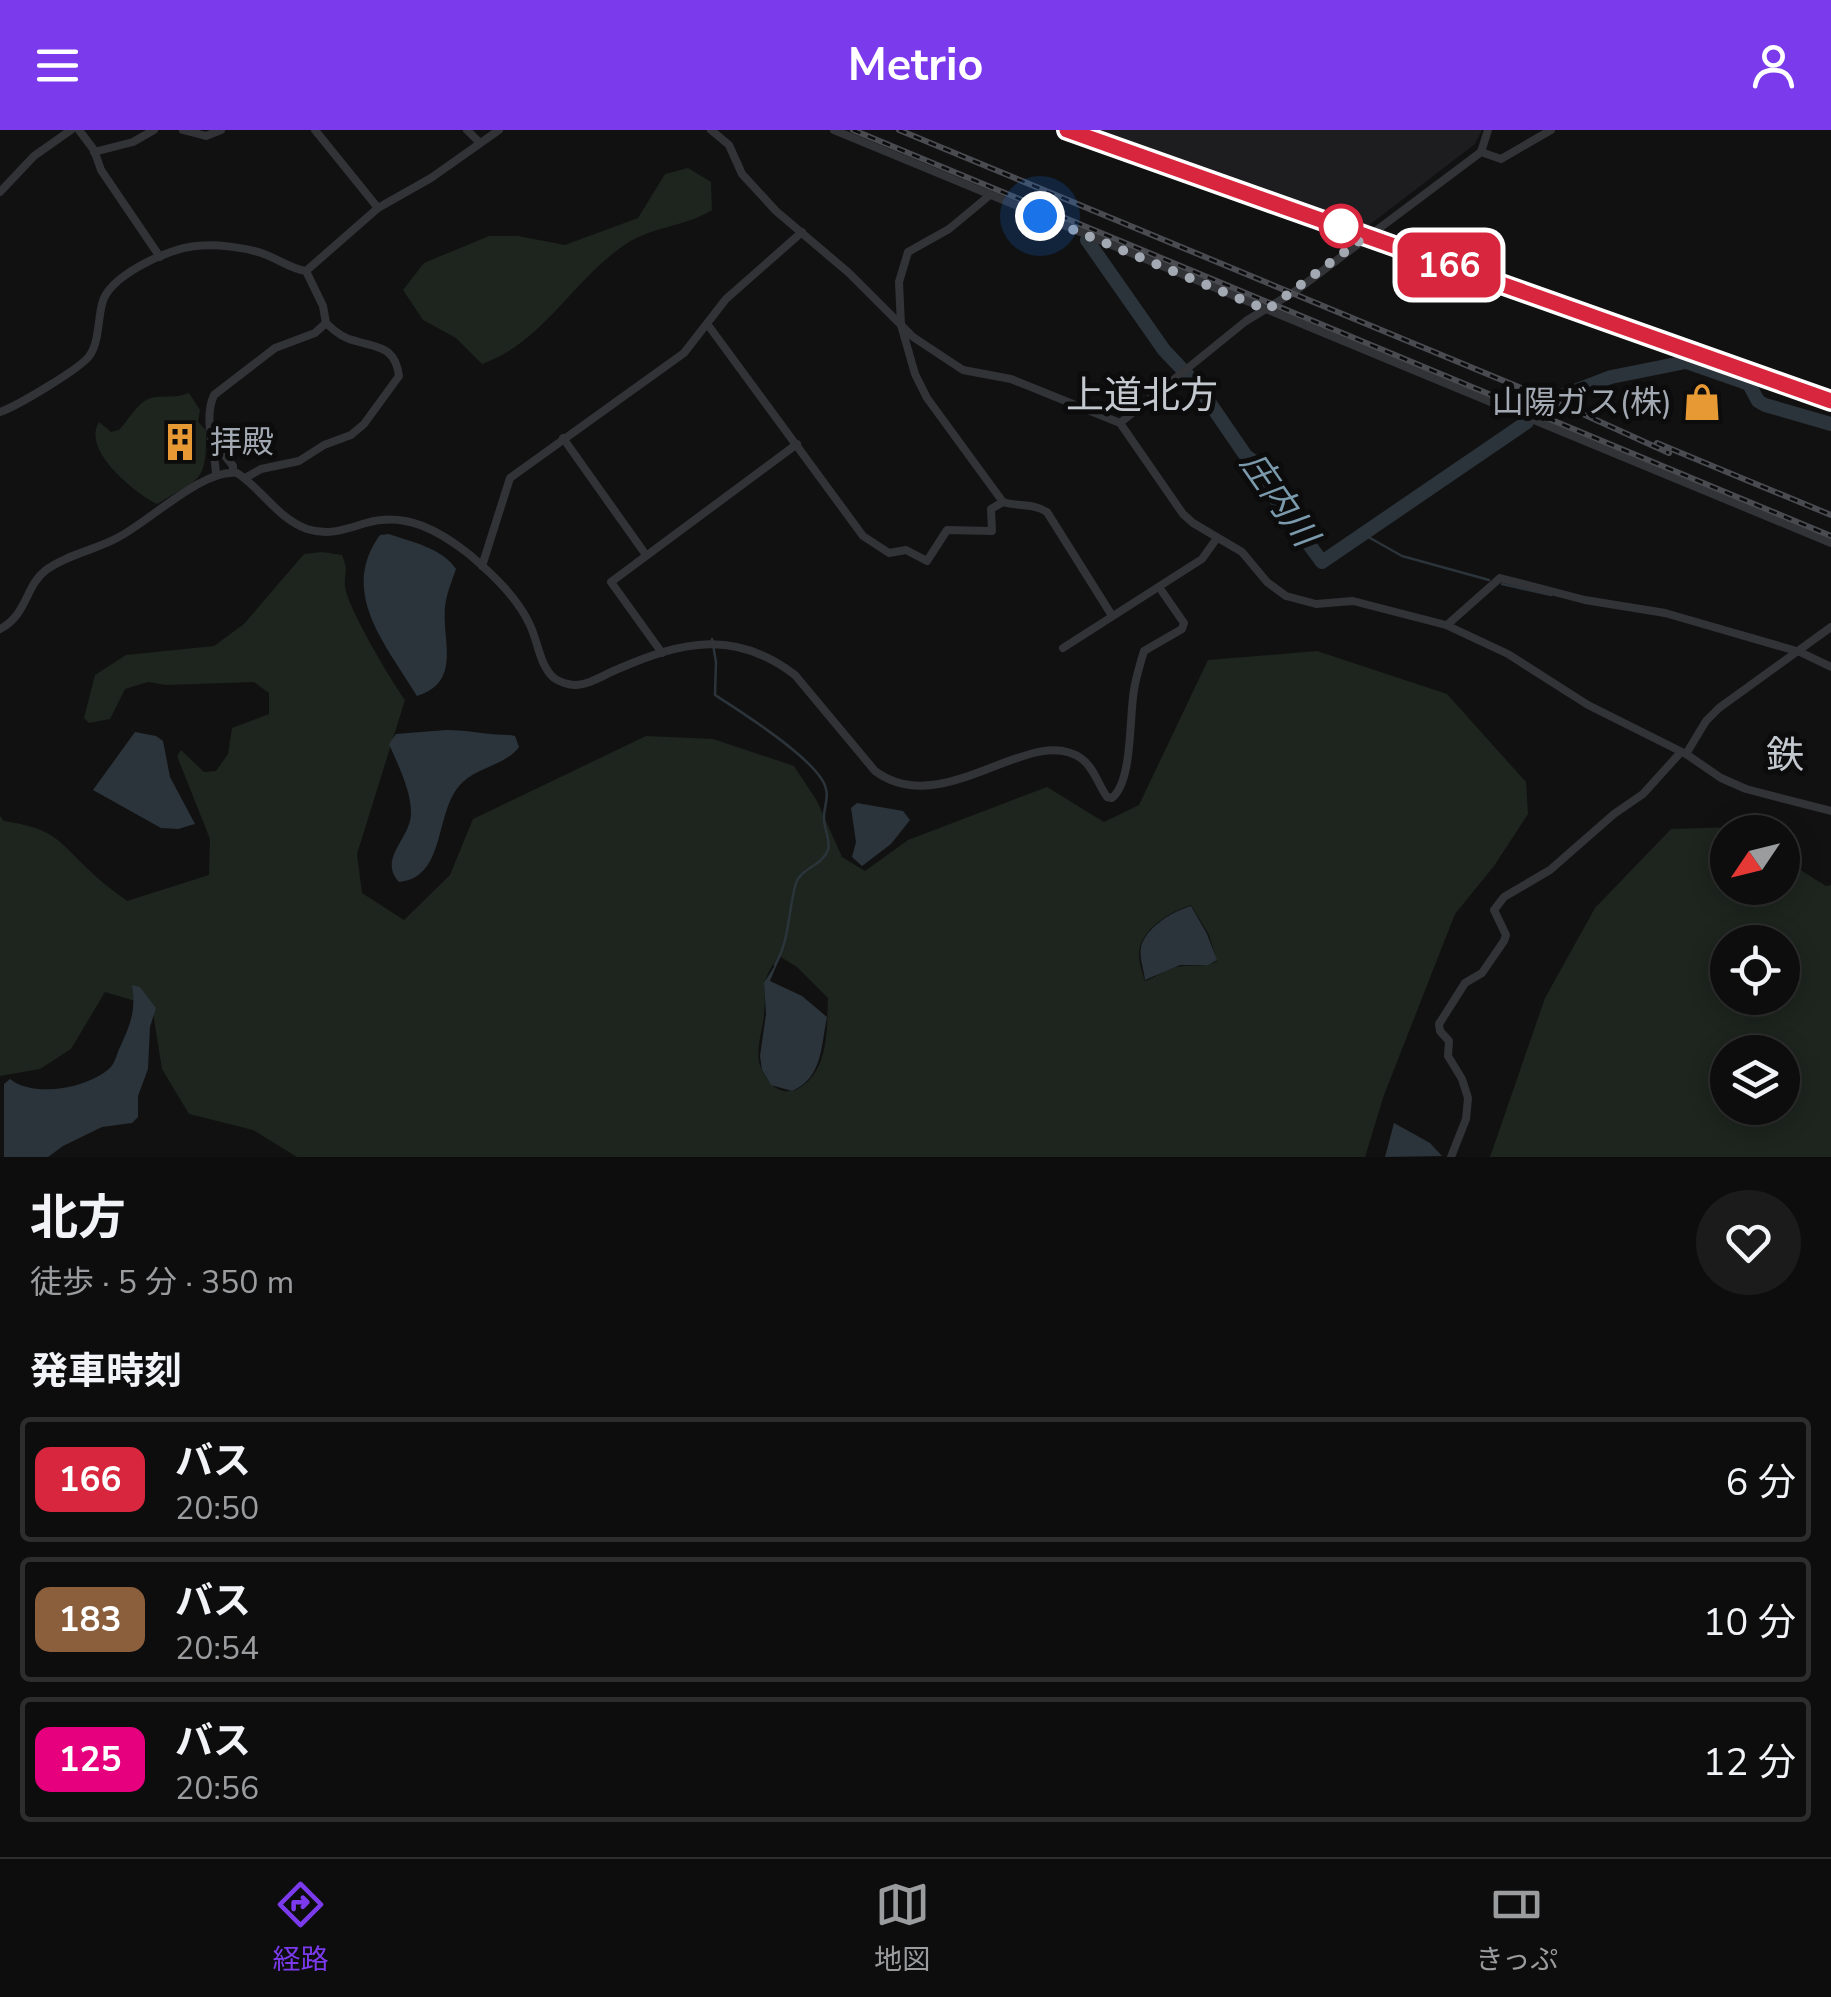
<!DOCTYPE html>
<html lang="ja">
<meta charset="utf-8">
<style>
:root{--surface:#0d0d0e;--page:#1b1b1c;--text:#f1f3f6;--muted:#9a9c9e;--line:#2d2d2e;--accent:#7c3aed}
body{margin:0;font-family:"Nunito Sans","Noto Sans JP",sans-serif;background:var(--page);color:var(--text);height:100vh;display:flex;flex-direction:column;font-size:38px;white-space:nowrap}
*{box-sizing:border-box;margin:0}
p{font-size:32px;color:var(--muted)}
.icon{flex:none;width:55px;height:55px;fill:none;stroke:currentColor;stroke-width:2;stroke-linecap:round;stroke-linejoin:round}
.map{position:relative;height:1027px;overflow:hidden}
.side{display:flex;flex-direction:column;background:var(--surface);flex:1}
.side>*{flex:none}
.badge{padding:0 20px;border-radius:15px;font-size:35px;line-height:65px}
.needle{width:65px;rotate:235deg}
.fabs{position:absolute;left:1710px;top:685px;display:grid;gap:20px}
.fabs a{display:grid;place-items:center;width:90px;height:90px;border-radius:50%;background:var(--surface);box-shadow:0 5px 25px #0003,0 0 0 2px var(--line);font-size:50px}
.you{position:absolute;width:50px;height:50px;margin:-25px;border:8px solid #fff;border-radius:50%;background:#1a73e8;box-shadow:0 0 0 15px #1a73e833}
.map>.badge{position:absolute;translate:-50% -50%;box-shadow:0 0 0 5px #fff}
h2{padding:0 30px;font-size:38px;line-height:90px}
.round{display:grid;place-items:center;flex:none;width:105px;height:105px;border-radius:52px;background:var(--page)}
.overview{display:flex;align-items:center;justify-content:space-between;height:170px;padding:0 30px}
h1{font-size:48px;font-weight:700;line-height:75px}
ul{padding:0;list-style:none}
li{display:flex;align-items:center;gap:30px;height:125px;margin:0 20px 15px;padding:0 10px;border:5px solid var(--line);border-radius:10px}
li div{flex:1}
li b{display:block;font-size:38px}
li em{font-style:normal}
li .badge{min-width:110px;font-weight:700;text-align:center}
header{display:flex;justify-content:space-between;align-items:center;height:130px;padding:0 30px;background:var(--accent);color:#fff;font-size:45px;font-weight:700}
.tabs{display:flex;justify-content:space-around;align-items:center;height:140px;border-top:2px solid var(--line);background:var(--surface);font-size:28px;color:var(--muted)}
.tabs a{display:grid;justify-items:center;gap:5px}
.tabs .active{color:var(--accent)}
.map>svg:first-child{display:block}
.built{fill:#1d1d1f}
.green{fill:#1d251e;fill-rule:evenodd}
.water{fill:#2b343a}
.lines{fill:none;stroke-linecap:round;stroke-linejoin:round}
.stream{stroke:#2b343a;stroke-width:2.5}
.river{stroke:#2b343a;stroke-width:14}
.street{stroke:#323337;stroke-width:8}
.highway{stroke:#5e6268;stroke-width:15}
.rail-casing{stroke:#494b50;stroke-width:6}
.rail{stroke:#0c0c0d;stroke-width:2.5;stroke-dasharray:8;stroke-linecap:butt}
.line-casing{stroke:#fff;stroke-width:22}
.line{stroke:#d7263d;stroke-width:15}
.walk{stroke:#a3a9b2;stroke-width:10;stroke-dasharray:0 18}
.stop-dot{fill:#fff;stroke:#d7263d;stroke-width:5}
.labels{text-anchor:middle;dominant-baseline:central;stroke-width:10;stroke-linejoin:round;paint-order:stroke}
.poi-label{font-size:32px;fill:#a3a9b2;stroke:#0c0c0d;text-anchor:end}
.water-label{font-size:35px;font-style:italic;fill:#7b9aac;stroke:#0c0c0d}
.quarter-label{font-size:38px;fill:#c4c8cf;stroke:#0c0c0d}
</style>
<header><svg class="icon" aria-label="menu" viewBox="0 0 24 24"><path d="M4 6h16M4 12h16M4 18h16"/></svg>Metrio<svg class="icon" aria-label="person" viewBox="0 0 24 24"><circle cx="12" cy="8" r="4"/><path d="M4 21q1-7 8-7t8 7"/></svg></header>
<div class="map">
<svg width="1831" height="1027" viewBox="0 0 1831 1027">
<rect width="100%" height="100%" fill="#111112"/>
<path class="built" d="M1093,0H1482L1475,14L1368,96Z"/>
<g class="green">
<path d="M688,38L711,52L712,80C685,97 653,96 626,114C573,149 543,213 482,234L456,208L423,190L403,160L424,133L489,106H518L565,115L638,88L665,44Z"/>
<path d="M189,263L200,280L198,292L206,300C207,353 200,348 157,374C135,363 81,320 99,292L111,302L119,300C130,289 138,269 156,267C170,266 176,268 189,263Z"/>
<path d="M322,422L342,425C349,441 344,442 345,456C346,475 392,552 405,570L357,724L362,763L404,790L450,745L473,689L646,606L713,609L794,636L817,671L842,727L865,741L908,710L1047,657L1104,692L1139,675L1208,530L1317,521L1447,564L1526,652L1528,684L1494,736L1455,784L1384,965L1365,1027H297L253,1000L189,984L162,939L152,876L105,862L71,919L40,939L0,946V686L4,691C54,699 56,708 90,741C101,752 115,762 127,771L209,745L210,709L177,626L181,620L204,642L216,641L228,624L232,598L269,584V563L254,552L166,555L148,552L125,559L110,589L89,593L84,588L95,545L126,525L214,516L244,494L304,424ZM1191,775L1209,805L1217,831C1205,838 1190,834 1176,837C1164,840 1155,848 1145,851C1142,841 1137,828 1140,817C1145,797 1172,781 1191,775ZM779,826L797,837L828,868C827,888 828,911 821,930C809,963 777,976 761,938C754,921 763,901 764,884C767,853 759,853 779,826Z"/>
<path d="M1732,697L1741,702H1728V758H1782L1783,729L1826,756L1831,755V1027H1490L1545,868L1595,778L1671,699ZM1728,812H1782V868H1728ZM1728,922H1782V978H1728Z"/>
</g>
<g class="water">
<path d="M389,404C412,412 442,418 456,439C452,451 446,465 445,477C442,512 462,552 417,566C387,516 338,462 380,405Z"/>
<path d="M446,600C468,600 487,605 510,605L515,606L519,617C505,636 475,637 459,656C434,686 446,747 399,752C378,729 409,710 411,685C412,662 398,635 389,614L396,604Z"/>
<path d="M135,602L156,606L163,611L170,647L195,694L178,699L161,698L93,660Z"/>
<path d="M857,673L903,681L910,690L891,714L862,736L852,727L856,712L851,678Z"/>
<path d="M1191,776L1207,804L1217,830L1208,835H1180L1145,850C1144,840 1139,827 1141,817C1146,797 1173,781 1191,776Z"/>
<path d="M780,827L770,851L802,866L827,887C821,915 823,948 792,961L771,955L762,940L760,926L766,884L764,853Z"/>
<path d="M132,855L140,857L156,878L150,897L148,939L138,966V987L132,993L102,997L63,1016L48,1027H4V954L10,949C33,968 88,959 111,937C116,931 117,922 121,915C131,893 136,880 132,855Z"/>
<path d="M1394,993L1430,1013L1442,1026L1385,1027Z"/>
</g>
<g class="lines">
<g class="stream">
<path d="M1363,404L1402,426L1489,450"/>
<path d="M1502,454L1551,465"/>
<path d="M712,509L716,532L715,565C740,581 821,632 826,659C829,670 823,679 824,689C824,700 831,709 828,720C822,736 801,738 796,753C788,780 790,810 775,835"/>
</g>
<g class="river">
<path d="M1087,110L1164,220L1198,256L1246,326L1258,334L1268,348L1272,364L1322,432L1527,292"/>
<path d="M1564,265L1611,247L1686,232L1749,254L1758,271L1765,275L1831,294"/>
<path d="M1542,279L1552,274"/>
</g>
<g class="street">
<path d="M79,0L94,20L101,40L160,127"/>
<path d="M183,0L206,6L221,0"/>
<path d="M315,0L378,78"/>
<path d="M467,0L479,12"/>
<path d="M711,0L729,15L742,44L776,81L849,143L913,207L963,240L1011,249L1120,293L1183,384L1193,393L1242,422L1267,452L1286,466L1316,474L1353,471L1446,495L1508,524L1588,575L1686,624L1721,648L1746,659L1831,681"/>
<path d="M834,0L1831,413"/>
<path d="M94,22L133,12L154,0"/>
<path d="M1481,22L1488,0"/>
<path d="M0,62L34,26L71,0"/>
<path d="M990,65L949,99L908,122L899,152L901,195L915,244L927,268L1003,372C1019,377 1033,373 1047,382L1111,484"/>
<path d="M306,141L378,78L431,48L499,0"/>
<path d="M708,195L863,406L889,423L906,420L927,431L947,400L992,401L991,379L1003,372"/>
<path d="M0,282C15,277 82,238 90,225C99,212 98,189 102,174C108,146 169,118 196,116C217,114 244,117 264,124C278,129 291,139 306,141"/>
<path d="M1120,293L1246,191L1297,160L1481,22L1501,29L1551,0"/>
<path d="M211,308L233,336V342"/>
<path d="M563,308L646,425"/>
<path d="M216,344C215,319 203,289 214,265L275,218L315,203L326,193"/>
<path d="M245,348L261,339L299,331L324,315L351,305L364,294L399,246C395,216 378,218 356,211C345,209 334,201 326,193L323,176L306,141"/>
<path d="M482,436L510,348L684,223L726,169L802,102"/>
<path d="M1447,495L1500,448L1585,470L1665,483L1800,522L1831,537"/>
<path d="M0,499C28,484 25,456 46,440C66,425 95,420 117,408C149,392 203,338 237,343C262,359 277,388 307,399C329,406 346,399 366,393C405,381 440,401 470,425C492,444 516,466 529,493C538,510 539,535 554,548C559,552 569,555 575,555C590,555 605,544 618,539C683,511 735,499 795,545L875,641C944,692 1031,591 1082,629C1094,638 1098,654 1107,667L1112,668C1133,651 1129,587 1134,560C1136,547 1140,534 1144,521L1182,499L1184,493L1159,457"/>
<path d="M1063,518L1202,429L1217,408"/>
<path d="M662,523L611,452L797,314"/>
<path d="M1686,624L1706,591L1719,578L1831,497"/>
<path d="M1451,1027L1466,989L1468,968L1462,949L1448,926L1449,911L1440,901L1439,894L1465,853L1482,843L1504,811L1506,805L1494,780L1504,767L1550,740L1614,684L1643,664L1681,622"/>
</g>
<path class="highway" d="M1067,0L1831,271"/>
<g class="rail-casing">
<g id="rail">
<path d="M853,0L1831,406"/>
<path d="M899,0L1574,280L1669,323"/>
<path d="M1657,313L1831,385"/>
</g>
</g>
<use href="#rail" class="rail"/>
</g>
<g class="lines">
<g class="line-casing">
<path id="line" d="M1067,0L1831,271"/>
</g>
<use href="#line" class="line"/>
<path class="walk" d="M1040,86L1267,180L1362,109L1341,96"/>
</g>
<defs>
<g id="shop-bare" transform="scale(3)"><path d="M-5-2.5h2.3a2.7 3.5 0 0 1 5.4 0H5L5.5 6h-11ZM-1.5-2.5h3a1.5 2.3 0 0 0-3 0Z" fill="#e79a34" stroke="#0c0c0d" stroke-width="2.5" paint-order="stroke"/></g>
<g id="building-bare" transform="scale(3)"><path d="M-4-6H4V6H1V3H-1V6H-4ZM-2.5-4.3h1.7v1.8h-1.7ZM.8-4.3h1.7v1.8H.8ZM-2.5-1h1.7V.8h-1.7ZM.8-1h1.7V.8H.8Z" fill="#e79a34" stroke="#0c0c0d" stroke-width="2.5" paint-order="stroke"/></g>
</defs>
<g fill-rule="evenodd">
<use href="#shop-bare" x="1702" y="272"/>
<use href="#building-bare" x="180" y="312"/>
</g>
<circle class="stop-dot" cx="1341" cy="96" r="20"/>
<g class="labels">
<g class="poi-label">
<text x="1672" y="272">山陽ガス(株)</text>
<text x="210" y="312" text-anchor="start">拝殿</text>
</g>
<g class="water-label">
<text transform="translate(1279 369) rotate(55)">庄内川</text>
</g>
<g class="quarter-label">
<text x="1142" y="265">上道北方</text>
<text x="1785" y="625">鉄</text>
</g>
</g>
</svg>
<div class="fabs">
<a><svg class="needle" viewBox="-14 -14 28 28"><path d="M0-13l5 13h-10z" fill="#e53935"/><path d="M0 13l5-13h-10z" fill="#9a9c9e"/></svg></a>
<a><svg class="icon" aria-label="locate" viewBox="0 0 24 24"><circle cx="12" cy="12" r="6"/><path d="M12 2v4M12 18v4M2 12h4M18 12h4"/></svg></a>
<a><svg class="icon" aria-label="layers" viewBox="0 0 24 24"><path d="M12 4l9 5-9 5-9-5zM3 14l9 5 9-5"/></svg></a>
</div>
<div class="you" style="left:1040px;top:86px"></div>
<b class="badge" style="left:1449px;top:135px;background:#d7263d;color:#fff">166</b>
</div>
<section class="side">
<div class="overview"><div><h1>北方</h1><p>徒歩 · 5 分 · 350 m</p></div><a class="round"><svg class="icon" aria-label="heart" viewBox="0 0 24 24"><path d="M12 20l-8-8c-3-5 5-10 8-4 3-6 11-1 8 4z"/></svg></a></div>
<h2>発車時刻</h2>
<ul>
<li><span class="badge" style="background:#d7263d;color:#fff">166</span><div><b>バス</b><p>20:50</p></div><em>6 分</em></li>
<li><span class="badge" style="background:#8b5e3c;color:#fff">183</span><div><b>バス</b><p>20:54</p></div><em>10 分</em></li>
<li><span class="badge" style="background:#e6007e;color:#fff">125</span><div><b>バス</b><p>20:56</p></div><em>12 分</em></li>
</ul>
</section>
<nav class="tabs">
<a class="active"><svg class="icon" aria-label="directions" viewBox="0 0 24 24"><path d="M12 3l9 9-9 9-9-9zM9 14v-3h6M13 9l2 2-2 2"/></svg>経路</a>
<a><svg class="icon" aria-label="map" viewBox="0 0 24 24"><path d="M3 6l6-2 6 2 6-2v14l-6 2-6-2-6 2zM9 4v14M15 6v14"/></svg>地図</a>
<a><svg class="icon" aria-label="tickets" viewBox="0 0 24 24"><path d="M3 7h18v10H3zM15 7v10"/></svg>きっぷ</a>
</nav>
